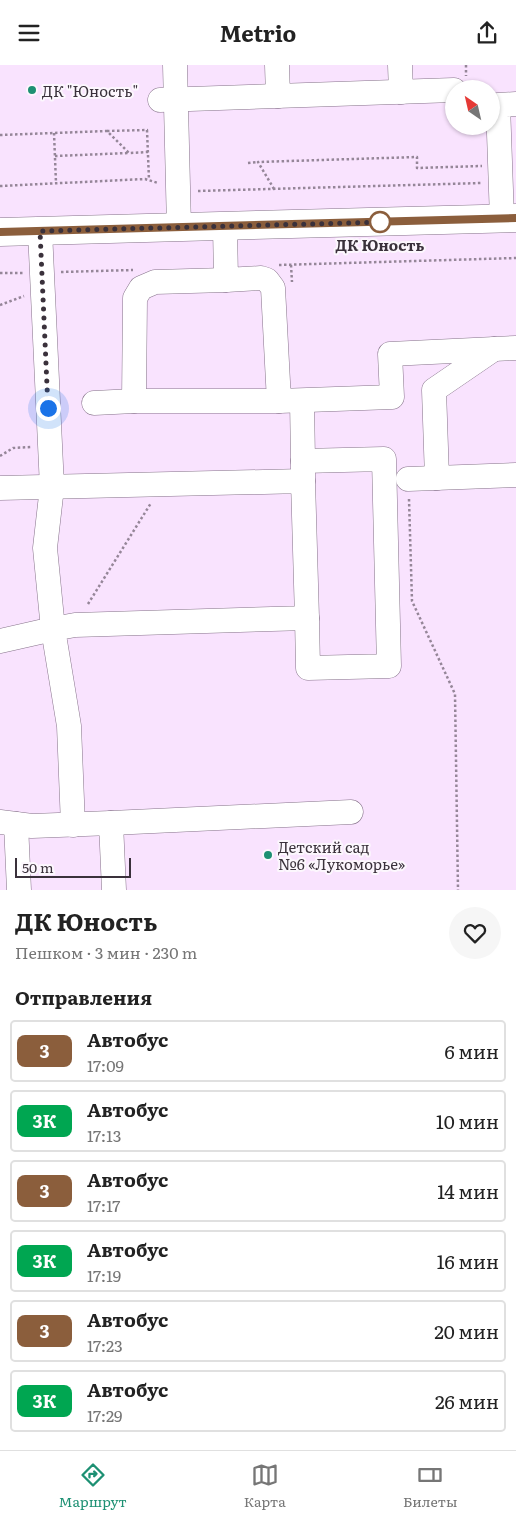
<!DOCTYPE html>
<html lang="ru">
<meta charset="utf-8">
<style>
:root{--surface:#fff;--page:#f6f6f6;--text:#222;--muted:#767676;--line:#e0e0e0;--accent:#1d9073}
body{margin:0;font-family:Literata,serif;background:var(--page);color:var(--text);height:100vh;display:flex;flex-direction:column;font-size:19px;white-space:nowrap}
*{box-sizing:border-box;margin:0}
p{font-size:16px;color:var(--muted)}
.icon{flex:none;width:28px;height:28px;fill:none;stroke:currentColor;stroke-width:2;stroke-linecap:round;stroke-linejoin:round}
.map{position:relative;height:825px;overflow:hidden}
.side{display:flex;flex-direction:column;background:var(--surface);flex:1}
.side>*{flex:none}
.badge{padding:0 10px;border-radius:8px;font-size:18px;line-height:32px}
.needle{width:32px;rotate:326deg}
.buttons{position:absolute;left:445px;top:15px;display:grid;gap:10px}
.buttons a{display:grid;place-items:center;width:55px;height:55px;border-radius:50%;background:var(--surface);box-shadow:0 1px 4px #0004;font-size:25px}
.scale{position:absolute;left:15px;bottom:12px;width:116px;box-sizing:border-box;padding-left:5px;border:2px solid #3a313b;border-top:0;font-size:14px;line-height:18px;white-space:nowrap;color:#3a313b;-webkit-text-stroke:4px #fcf7fd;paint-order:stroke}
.you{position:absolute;width:25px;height:25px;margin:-12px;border:4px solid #fff;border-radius:50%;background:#1a73e8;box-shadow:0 0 0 8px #1a73e833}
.map>.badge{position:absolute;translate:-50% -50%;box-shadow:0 0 0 2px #fff}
h2{padding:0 15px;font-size:19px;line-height:45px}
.round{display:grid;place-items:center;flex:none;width:52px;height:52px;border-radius:26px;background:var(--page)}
.summary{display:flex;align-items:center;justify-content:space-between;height:85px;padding:0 15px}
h1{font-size:24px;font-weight:700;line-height:38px}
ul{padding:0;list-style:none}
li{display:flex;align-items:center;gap:15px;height:62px;margin:0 10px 8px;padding:0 5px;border:2px solid var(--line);border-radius:5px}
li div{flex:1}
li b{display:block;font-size:19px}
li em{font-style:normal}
li .badge{min-width:55px;font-weight:700;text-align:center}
header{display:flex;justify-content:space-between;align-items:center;height:65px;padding:0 15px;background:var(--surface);font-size:22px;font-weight:700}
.dock{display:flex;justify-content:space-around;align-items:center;height:70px;border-top:1px solid var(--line);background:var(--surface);font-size:14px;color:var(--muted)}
.dock a{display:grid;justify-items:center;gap:2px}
.dock .active{color:var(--accent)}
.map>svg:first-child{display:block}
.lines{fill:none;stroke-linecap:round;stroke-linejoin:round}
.minor-casing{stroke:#86738a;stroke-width:25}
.major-casing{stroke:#86738a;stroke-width:29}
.path{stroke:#958698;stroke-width:2.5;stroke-dasharray:2.5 2.5;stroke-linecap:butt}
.minor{stroke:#fff;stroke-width:24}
.major{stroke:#fff;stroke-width:28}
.line-casing{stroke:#fff;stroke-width:11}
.line{stroke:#8b5e3c;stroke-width:8}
.walk{stroke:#3a313b;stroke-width:5;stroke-dasharray:0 9}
.poi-dot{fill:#1d9073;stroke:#fcf7fd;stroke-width:2}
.stop-dot{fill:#fff;stroke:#8b5e3c;stroke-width:2.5}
.labels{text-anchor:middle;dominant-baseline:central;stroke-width:4;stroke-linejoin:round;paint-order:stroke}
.poi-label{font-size:15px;fill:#3a313b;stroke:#fcf7fd;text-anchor:start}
.stop-label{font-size:15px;font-weight:bold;fill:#3a313b;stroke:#fcf7fd}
</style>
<header><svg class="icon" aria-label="menu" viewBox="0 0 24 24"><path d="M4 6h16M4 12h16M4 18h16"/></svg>Metrio<svg class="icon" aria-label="share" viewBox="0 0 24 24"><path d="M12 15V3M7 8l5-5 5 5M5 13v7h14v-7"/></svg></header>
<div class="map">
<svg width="516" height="825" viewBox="0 0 516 825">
<rect width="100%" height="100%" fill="#f9e3fe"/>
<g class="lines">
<g class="minor-casing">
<g id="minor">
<path d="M175,0L179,162"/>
<path d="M277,0L278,31"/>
<path d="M400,0L401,27"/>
<path d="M160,35L454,25"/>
<path d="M502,154L498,40L516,39"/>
<path d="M225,161L226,215L261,213L267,215L273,223L279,336L392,332L390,289L516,283"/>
<path d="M134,336L135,233L141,223L155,217L226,215"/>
<path d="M302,336L303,396"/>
<path d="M94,338L134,336H279"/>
<path d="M437,413L434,325L494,284"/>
<path d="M408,414L516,410"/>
<path d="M303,416V396L384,394L389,601L308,603L307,553"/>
<path d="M0,423L303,416L307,553L75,560L53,564L69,661L73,760"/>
<path d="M0,576L53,564L45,483L52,422L40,166"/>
<path d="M0,757L32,761L111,758L114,825"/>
<path d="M111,758L351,747"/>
<path d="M16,759L19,825"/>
</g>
</g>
<g class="major-casing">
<path id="major" d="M0,167L516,153"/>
</g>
<g class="path">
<path d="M466,0V11"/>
<path d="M107,66L147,65L149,115"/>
<path d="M54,68L56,118"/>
<path d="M0,70L107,66L129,88L148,87"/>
<path d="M55,91L129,88"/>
<path d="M248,98L258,97"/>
<path d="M0,121L145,114L158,118"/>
<path d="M274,124L258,97L417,92V103L482,101"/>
<path d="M198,126L482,118"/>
<path d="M279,200L516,193"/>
<path d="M291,200L292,217"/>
<path d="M61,207L133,205"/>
<path d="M0,208H23"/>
<path d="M0,240L24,231"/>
<path d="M0,391L13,383L31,382"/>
<path d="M409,434L412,536L455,629L458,825"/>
<path d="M88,539L151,438"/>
</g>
<use href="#minor" class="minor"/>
<use href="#major" class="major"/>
</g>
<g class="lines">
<g class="line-casing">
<path id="line" d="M0,167L516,153"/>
</g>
<use href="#line" class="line"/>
<path class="walk" d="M48,343L40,166L386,157H380"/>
</g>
<g class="poi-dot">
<circle cx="32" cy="25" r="5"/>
<circle cx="268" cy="790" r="5"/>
</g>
<circle class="stop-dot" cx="380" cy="157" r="10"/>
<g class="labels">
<g class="poi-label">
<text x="42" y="25">ДК "Юность"</text>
<text x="278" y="781">Детский сад<tspan x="278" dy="17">№6 «Лукоморье»</tspan></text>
</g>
<g class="stop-label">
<text x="380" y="179">ДК Юность</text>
</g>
</g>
</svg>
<div class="buttons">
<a><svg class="needle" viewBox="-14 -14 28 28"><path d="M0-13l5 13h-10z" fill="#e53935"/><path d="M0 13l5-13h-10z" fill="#767676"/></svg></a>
</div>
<div class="scale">50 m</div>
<div class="you" style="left:48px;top:343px"></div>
</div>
<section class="side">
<div class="summary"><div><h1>ДК Юность</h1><p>Пешком · 3 мин · 230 m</p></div><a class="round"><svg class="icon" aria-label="heart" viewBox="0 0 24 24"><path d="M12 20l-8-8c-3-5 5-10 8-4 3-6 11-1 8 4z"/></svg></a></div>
<h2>Отправления</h2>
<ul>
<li><span class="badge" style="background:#8b5e3c;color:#fff">3</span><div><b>Автобус</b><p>17:09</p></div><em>6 мин</em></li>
<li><span class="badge" style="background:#00a651;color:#fff">3К</span><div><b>Автобус</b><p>17:13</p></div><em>10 мин</em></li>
<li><span class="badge" style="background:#8b5e3c;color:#fff">3</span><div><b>Автобус</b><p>17:17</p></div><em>14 мин</em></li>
<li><span class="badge" style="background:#00a651;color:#fff">3К</span><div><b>Автобус</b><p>17:19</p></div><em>16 мин</em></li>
<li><span class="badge" style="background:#8b5e3c;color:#fff">3</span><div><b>Автобус</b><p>17:23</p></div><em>20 мин</em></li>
<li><span class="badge" style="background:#00a651;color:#fff">3К</span><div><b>Автобус</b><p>17:29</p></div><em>26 мин</em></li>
</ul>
</section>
<nav class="dock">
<a class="active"><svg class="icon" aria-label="directions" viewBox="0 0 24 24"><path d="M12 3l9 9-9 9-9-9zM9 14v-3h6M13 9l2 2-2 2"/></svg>Маршрут</a>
<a><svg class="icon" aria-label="map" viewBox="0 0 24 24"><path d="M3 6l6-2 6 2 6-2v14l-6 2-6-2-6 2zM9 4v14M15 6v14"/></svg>Карта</a>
<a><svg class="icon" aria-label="tickets" viewBox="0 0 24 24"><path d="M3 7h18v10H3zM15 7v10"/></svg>Билеты</a>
</nav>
